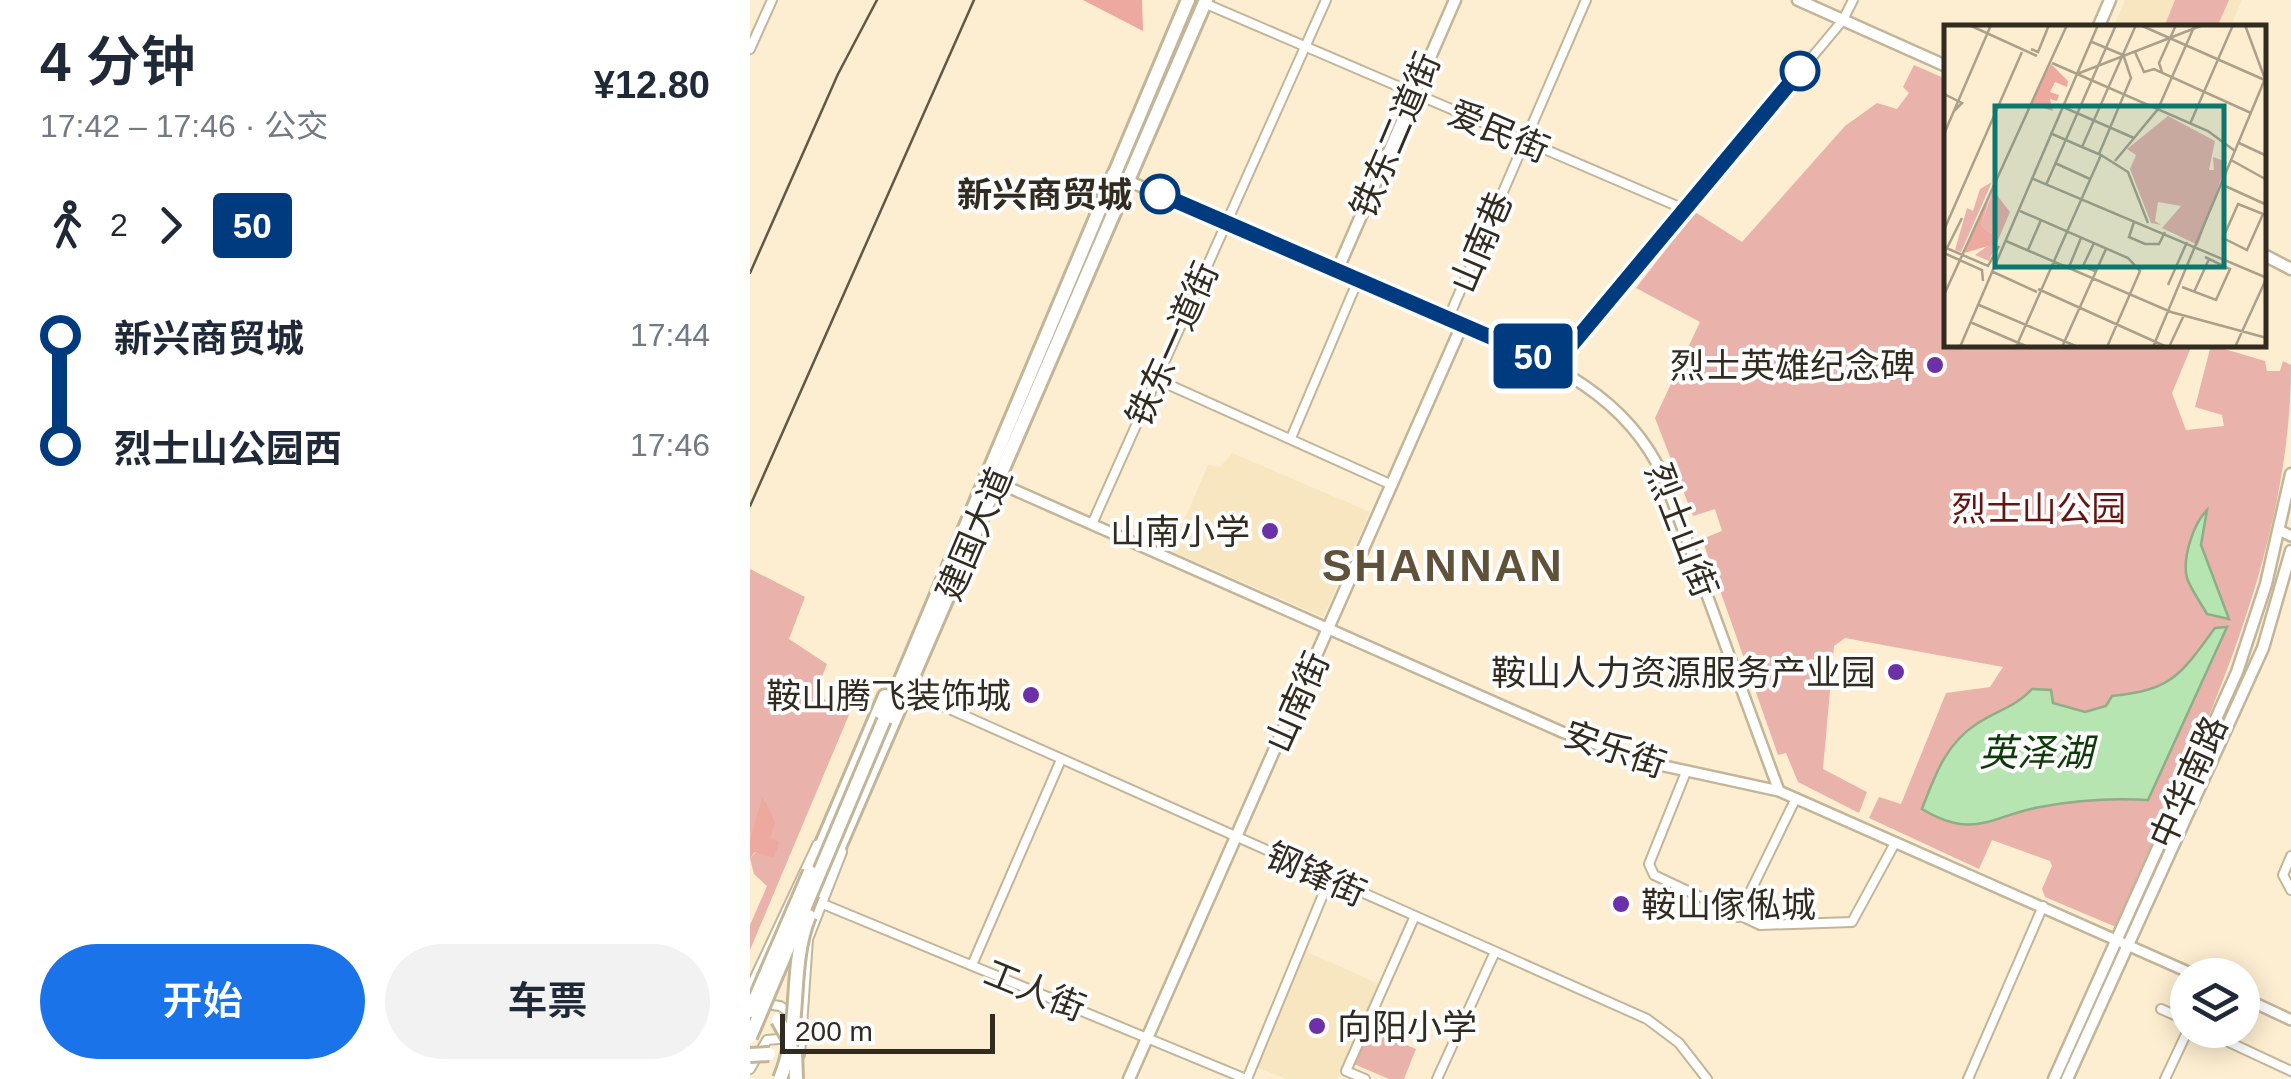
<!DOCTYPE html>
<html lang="zh">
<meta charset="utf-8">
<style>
:root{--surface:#fff;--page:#f2f2f3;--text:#1f2937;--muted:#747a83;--accent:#1a73e8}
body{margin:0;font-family:Arial,"Noto Sans SC",sans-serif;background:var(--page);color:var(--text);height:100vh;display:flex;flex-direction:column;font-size:38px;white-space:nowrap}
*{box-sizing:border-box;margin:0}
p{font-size:32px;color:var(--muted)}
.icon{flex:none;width:55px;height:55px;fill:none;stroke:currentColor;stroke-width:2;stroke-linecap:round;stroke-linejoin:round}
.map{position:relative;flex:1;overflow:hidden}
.drawer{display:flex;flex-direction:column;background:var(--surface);width:750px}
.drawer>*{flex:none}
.badge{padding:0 20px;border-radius:8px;font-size:35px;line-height:65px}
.tools{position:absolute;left:1420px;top:958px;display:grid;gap:20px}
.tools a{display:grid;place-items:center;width:90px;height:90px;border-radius:50%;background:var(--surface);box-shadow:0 5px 25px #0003;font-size:50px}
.scale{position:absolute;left:30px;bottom:25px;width:215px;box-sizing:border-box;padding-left:10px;border:5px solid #312b20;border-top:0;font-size:28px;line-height:35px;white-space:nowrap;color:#312b20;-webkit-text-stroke:8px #fdfdfd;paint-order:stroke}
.map>.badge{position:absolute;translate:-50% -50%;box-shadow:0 0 0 5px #fff}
.legs{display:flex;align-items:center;gap:15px;height:110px;padding:0 40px;font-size:32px}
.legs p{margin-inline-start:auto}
.overview{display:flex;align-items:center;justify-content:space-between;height:170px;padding:0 40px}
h1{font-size:55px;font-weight:600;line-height:75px}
.action{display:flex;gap:20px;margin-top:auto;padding:20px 40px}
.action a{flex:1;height:115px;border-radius:60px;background:var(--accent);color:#fff;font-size:40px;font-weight:600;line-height:115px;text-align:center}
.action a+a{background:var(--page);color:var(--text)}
ul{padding:0 40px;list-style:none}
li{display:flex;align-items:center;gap:35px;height:110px;font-size:38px}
li i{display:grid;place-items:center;width:15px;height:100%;margin:0 12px;background:currentColor}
li i::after{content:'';width:25px;height:25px;margin:-12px;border:8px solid;border-radius:50%;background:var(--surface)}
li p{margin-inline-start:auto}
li:first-child i{background:linear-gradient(#0000 50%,currentColor 0)}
li:last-child i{background:linear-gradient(currentColor 50%,#0000 0)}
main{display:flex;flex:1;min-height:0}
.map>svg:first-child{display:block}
.built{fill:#f8e6c1}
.green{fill:#e9b2aa}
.forest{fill:#eda89f}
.water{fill:#b7e5b2;stroke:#8fad86;stroke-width:2.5}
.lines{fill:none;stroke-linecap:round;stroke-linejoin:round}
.minor-casing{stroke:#c2b598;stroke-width:12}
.tertiary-casing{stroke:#c2b598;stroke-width:14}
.secondary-casing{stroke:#c2b598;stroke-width:15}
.trunk-casing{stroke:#c2b598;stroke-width:18}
.minor{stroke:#fff;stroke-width:8}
.tertiary{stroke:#fff;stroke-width:9}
.secondary{stroke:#fff;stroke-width:10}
.trunk{stroke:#fff;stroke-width:12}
.rail{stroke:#605848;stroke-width:2.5}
.trunk-bridge-casing{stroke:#c2b598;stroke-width:18;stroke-linecap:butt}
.trunk-bridge{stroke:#fff;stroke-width:12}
.line-1-casing{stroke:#fff;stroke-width:22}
.line-1{stroke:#003b80;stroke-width:15}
.stop-1-dot{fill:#fff;stroke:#003b80;stroke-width:5}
.poi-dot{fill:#6b31a8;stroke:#fdfdfd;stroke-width:4}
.labels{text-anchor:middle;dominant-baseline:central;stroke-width:8;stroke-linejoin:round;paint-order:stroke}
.street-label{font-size:35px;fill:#312b20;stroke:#fdfdfd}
.stop-label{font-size:35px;font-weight:bold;fill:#312b20;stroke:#fdfdfd;text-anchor:end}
.poi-label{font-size:35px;fill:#312b20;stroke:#fdfdfd;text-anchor:end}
.park-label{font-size:35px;fill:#641411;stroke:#fdfdfd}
.water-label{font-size:38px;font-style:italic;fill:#0f3b0b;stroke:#fdfdfd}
.district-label{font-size:45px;font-weight:bold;letter-spacing:2.5px;fill:#5f5239;stroke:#fdfdfd}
.inset-road{fill:none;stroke:#aba08a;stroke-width:2.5}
.view{fill:#0f766e;fill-opacity:0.15;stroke:#0f766e;stroke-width:5}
.inset-edge{fill:none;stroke:#312b20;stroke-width:5}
</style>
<main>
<section class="drawer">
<div class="overview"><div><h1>4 分钟</h1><p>17:42 – 17:46 · 公交</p></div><b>¥12.80</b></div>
<div class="legs"><svg class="icon" aria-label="walk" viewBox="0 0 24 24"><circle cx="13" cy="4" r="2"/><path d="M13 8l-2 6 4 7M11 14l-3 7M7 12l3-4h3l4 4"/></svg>2<svg class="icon" aria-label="forward" viewBox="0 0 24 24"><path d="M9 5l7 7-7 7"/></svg><b class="badge" style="background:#003b80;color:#fff">50</b></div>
<ul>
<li><i style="color:#003b80"></i><b>新兴商贸城</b><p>17:44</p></li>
<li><i style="color:#003b80"></i><b>烈士山公园西</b><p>17:46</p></li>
</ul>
<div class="action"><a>开始</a><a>车票</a></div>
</section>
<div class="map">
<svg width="1541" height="1079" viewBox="0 0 1541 1079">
<rect width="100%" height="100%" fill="#fdeed1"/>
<g class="built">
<path d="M1375,0H1492L1480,27L1363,28Z"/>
<path d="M482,453L620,512L573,617L421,551L458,465L470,467Z"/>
<path d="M555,951L629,984L587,1079H537L506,1067Z"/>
</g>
<g class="green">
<path d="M1425,0H1479L1467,27H1414Z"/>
<path d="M1164,65L1196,79V345H1442L1422,393L1436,430L1474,426L1472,415L1445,407L1461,345L1515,361L1517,371H1530L1533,361L1541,365C1541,561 1445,750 1366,927L1295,897L1292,889L1302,866L1300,861L1242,840L1229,869L1119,818L1129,797L1151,804L1196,693L1240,687L1253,667L1095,638L1084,646L1073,769L1117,792L1109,813L1048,782L1036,753L1028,755L952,539L972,531L965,509L943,516L905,418L950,322L886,288L945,212L992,242L1095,126L1127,103L1147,109L1159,93L1153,87Z"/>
<path d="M0,569L55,597L39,639L77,664L65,695L101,710L0,950V925L17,886L4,874L0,858L20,838L14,798L0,838Z"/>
<path d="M618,1029L666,1049L654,1079H639L604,1064Z"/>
</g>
<g class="forest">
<path d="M333,0H392L393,31Z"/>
<path d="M13,797L25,823L20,838L29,842L24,858L5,852L0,858V838Z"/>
</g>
<g class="water">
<path d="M1457,510L1451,545L1479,619L1457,614C1451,603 1441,590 1437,578C1432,559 1443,524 1457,510Z"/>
<path d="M1477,627L1398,800C1362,798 1326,800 1290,807C1242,815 1225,841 1172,809C1185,775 1196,743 1228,723C1246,711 1267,706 1282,689L1301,690L1303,703L1335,712L1356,706L1362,696C1421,690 1430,676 1465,628Z"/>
</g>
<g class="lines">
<g class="minor-casing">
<g id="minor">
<path d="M454,3L934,209"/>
<path d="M0,49L22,0"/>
<path d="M698,319L836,0"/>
<path d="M805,365L1093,20L1103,0"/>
<path d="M406,379L642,485"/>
<path d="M541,438L608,280"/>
<path d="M342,524L576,0"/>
<path d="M159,691L897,1019L929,1043L957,1079"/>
<path d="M936,772L899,864L904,875L1010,925L1102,922L1145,843"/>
<path d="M1541,856L1533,875L1541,890"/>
<path d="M73,904L496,1079"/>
<path d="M988,917L1046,798"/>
<path d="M222,965L310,762"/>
<path d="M0,988L67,845"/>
<path d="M15,1004L30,1006L43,1014"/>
<path d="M1411,1009L1438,1021"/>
<path d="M1453,1030L1541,1071"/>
<path d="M50,1055L58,939L92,852"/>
<path d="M0,1069L17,1040L40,1038"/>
<path d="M497,1079L579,880"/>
<path d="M615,1079L596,1071L664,918"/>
<path d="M687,1079L744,954"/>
<path d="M1218,1079L1293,906"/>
<path d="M1415,1079L1438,1030"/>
</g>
</g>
<g class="tertiary-casing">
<g id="tertiary">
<path d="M362,174L587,271"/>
<path d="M712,325C794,360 875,391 914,478L1029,791"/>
<path d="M244,481L812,732L896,762L1029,791L1445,975"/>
<path d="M1529,530L1541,536"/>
<path d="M1492,997L1541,1020"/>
</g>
</g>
<g class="secondary-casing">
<g id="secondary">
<path d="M1048,0L1196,66"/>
<path d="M1348,28L1360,0"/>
<path d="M1514,255L1541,269"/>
<path d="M379,1079L712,325L587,271L705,0"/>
<path d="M1304,1079L1487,672L1516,584L1541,474"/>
<path d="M1317,1079L1513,648L1541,551"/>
</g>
</g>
<g class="trunk-casing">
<g id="trunk">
<path d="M134,720L438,0"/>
<path d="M60,872L135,696"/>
<path d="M70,891L456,0"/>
</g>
</g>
<use href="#minor" class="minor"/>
<use href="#tertiary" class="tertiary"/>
<use href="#secondary" class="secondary"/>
<use href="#trunk" class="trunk"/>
<g class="rail">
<path d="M0,273L88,74L127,0"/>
<path d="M0,506L224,0"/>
</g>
<g class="trunk-bridge-casing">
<g id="trunk-bridge">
<path d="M0,1011L60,872"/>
<path d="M28,1020L41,1043"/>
<path d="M0,1037L134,720"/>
<path d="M45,1052L46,1079"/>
<path d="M0,1055L19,1054"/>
<path d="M30,1079C53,1024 38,968 59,916"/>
</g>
</g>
<use href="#trunk-bridge" class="trunk-bridge"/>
</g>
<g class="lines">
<g class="line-1-casing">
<path id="line-1" d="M410,194L805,365L1050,71"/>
</g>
<use href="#line-1" class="line-1"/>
</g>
<g class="stop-1-dot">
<circle cx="1050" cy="71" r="18"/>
<circle cx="410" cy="194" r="18"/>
</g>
<g class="poi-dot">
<circle cx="1185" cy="365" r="10"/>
<circle cx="520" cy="531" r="10"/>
<circle cx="1146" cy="672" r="10"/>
<circle cx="281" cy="695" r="10"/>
<circle cx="871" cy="904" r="10"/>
<circle cx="567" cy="1026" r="10"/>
</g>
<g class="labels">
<g class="street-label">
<text transform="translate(749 131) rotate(23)">爱民街</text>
<text transform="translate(645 135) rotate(-67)">铁东二道街</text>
<text transform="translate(731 242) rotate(-67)">山南巷</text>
<text transform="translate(422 344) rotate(-66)">铁东一道街</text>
<text transform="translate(932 530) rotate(69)">烈士山街</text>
<text transform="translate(224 534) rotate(-67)">建国大道</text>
<text transform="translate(547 702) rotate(-66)">山南街</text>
<text transform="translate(865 749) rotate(19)">安乐街</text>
<text transform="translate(1438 782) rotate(-66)">中华南路</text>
<text transform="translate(566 874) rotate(24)">钢锋街</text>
<text transform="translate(285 990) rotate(22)">工人街</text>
</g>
<g class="stop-label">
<text x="382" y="194">新兴商贸城</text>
</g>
<g class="poi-label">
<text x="1165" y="365">烈士英雄纪念碑</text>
<text x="500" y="531">山南小学</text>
<text x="1126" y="672">鞍山人力资源服务产业园</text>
<text x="261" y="695">鞍山腾飞装饰城</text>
<text x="891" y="904" text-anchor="start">鞍山傢俬城</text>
<text x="587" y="1026" text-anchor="start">向阳小学</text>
</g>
<g class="park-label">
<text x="1289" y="508">烈士山公园</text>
</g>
<g class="water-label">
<text x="1286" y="753">英泽湖</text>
</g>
<g class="district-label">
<text x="693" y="565">SHANNAN</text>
</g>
</g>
<g transform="translate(1194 25)">
<rect width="322" height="322" fill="#fdeed1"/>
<path d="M224,91L271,116L265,145H270L269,132L283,137L254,220L218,203L237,181L214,177L211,196L217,200L207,198L186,144L192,130L183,124ZM48,157L17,227L11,225L23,183L29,186L36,164ZM49,165L66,187L45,236L31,230L53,214L52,201L47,209L37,200Z" fill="#e9b2aa"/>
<path d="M107,39L124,56L123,62L111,57L106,67L115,70L113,76L106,74L109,86L86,79ZM46,172L37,200L47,209L53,200L51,219L20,228Z" fill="#eda89f"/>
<path class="inset-road" d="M25,0L93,31M196,0L323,56M301,0L321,54M148,17L179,30M87,24L94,27L105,0M191,27L200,47L210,44L307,88M108,38L264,106L291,126M218,47L215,38L232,0M133,49L259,0M0,69L18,78L10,86M119,82L190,113M246,99L289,0M106,108L138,122M0,109L47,0M295,118L323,131M155,129L187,53L180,32M157,130L184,147L204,198M287,135L323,155M171,136L214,84L250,2M111,138L146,154M87,153L323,253M102,160L172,0M279,160L323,180M294,179L319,189L303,225L279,213ZM76,186L184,233L196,246L163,322M190,197L185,212L201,219H215L221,207M0,205L78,27M62,216L227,287L323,313M150,218L139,241L151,246M0,222L44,241L55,221M84,225L97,195M0,228L38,245L39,256M0,229L18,193M125,242L137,213M47,246L93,267M224,260L243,217M238,262L272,275L286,244L261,232M94,264L223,322M250,267L265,234M0,270L123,0M35,280L134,322M26,297L84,322M16,322L154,0M72,322L157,130L138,122L192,0M118,322L162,224M209,322L323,49M225,322L240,290M291,322L323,252"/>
<path class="view" d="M51,81H280V242H51Z"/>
<rect width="322" height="322" class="inset-edge"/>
</g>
</svg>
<div class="tools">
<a><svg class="icon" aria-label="layers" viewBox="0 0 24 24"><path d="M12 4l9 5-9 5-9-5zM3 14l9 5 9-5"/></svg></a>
</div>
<div class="scale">200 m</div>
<b class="badge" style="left:783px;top:356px;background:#003b80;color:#fff">50</b>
</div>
</main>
